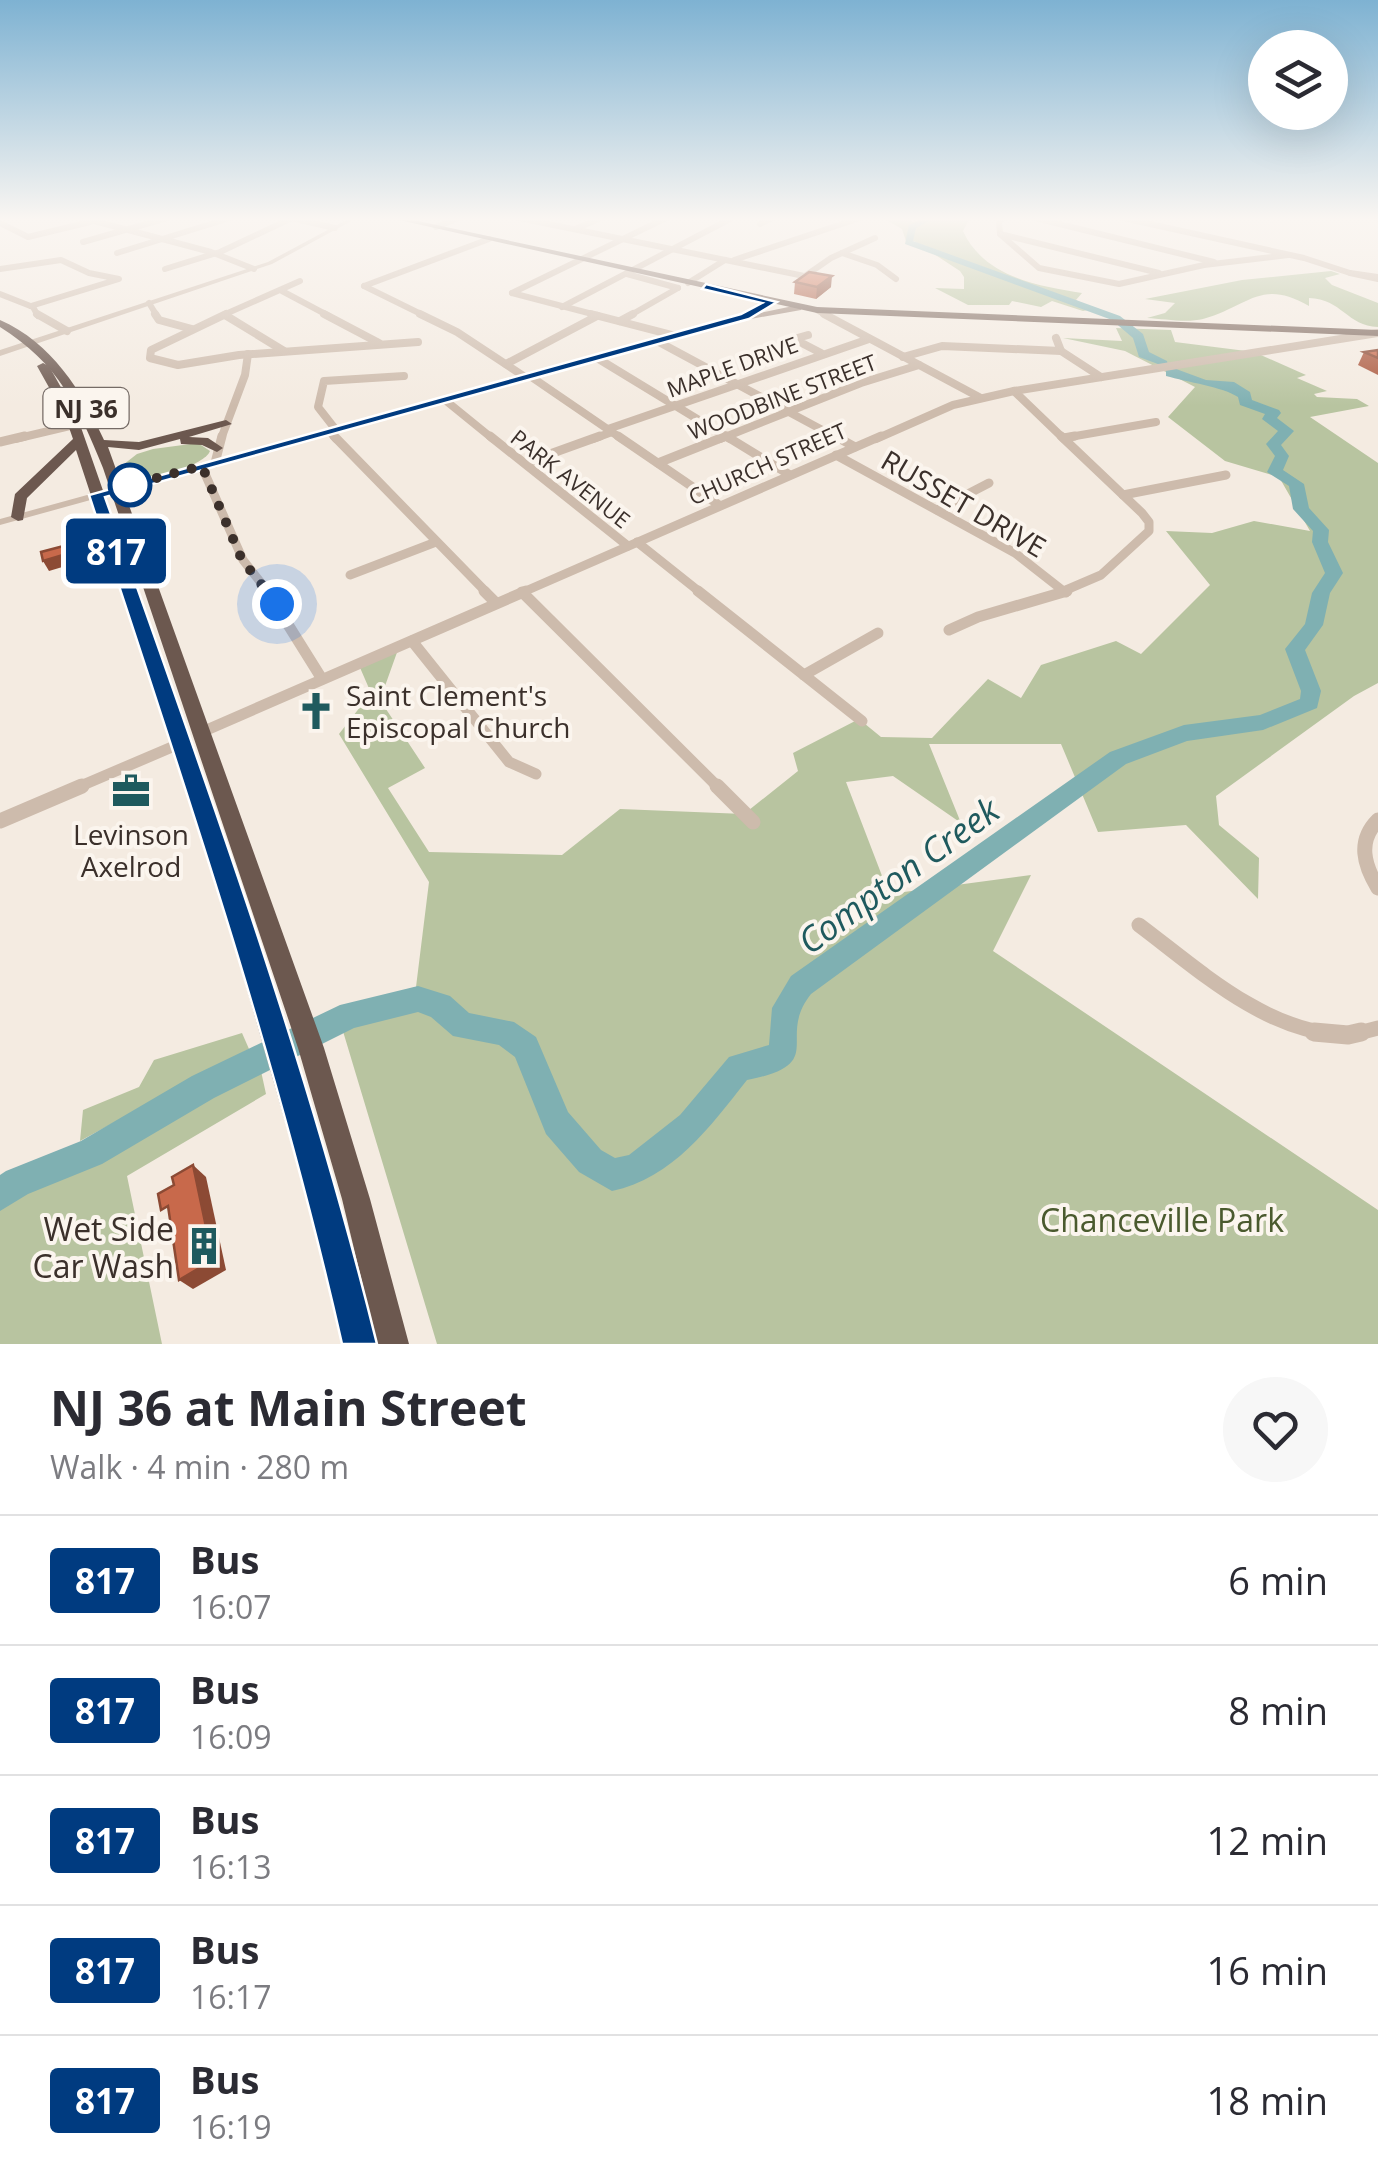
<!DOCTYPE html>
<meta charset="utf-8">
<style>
:root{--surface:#fff;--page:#f7f7f7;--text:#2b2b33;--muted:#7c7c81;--line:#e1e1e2}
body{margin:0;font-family:"Open Sans",sans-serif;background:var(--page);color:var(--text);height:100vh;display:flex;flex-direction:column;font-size:38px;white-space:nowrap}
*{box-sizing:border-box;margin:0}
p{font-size:32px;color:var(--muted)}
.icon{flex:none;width:55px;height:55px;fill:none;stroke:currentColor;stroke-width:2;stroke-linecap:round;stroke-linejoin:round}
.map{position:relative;height:1344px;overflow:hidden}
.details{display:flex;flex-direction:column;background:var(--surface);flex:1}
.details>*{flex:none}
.badge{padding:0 20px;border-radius:8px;font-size:35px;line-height:65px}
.tools{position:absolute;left:1248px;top:30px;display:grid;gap:20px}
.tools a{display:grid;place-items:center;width:100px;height:100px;border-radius:50%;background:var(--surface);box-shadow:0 10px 40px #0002;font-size:50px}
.you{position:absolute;width:50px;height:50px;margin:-25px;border:8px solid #fff;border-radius:50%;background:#1a73e8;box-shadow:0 0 0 15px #1a73e833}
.map>.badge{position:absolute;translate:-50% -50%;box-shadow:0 0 0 5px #fff}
.round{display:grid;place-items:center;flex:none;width:105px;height:105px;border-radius:52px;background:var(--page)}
.headline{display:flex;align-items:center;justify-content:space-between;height:170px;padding:0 50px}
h1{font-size:48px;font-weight:700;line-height:75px}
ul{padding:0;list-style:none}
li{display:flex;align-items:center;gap:30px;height:130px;padding:0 50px;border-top:2px solid var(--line)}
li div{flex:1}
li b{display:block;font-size:38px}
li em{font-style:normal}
li .badge{min-width:110px;font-weight:700;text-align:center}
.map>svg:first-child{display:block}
.green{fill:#b8c4a0}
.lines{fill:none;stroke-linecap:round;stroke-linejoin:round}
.river{fill:#7fb0b2;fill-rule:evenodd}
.minor-far5{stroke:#cdbbac;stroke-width:6}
.minor-far4{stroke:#cdbbac;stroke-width:8}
.minor-far3{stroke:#cdbbac;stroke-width:9}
.minor-far2{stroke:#cdbbac;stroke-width:11}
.minor-far1{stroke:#cdbbac;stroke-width:15}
.minor{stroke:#cdbbac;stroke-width:19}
.tertiary{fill:#cdbbac;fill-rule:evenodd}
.secondary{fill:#a18a7d;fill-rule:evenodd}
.primary{fill:#7d675c;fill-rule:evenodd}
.trunk{fill:#6c584f;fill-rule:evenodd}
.wall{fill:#ac5a40}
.shaded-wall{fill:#8c4a34}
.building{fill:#c8694b;stroke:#8c4a34;stroke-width:2.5}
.line{fill:#003b80;stroke:#fff;stroke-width:2.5}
.walk{stroke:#3b302b;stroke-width:10;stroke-dasharray:0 18}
.stop-dot{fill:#fff;stroke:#003b80;stroke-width:5}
.labels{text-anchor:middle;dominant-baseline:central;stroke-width:8;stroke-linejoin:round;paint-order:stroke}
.far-street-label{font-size:22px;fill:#3b302b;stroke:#fbf5ee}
.shield{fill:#fbf5ee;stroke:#756b66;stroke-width:2.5}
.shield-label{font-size:25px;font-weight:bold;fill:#3b302b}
.street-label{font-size:28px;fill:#3b302b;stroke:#fbf5ee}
.poi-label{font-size:28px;fill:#3b302b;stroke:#fbf5ee;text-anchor:start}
.near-park-label{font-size:32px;fill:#4a5a2e;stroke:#fbf5ee}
.near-poi-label{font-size:32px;fill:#3b302b;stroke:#fbf5ee;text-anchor:end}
.near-water-label{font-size:35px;font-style:italic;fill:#1f5a5e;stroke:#fbf5ee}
</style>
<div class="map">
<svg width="1378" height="1344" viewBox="0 0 1378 1344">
<rect width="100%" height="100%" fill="#f4ebe1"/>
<g class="green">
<path d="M883,218H904L913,222L927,218H970L963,231C984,277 1038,286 1082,293L1076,300L1093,309L1083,311L1052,301L1041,307L1012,301L1009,305H968L935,288L964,289V277L960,271L914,241H906L902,229Z"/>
<path d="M1331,271L1340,274L1325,278L1332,285L1378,303V327C1347,326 1342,299 1309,298V306C1261,278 1249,306 1203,319C1187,323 1164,319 1147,318L1165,313L1175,303L1145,299L1242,280Z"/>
<path d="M1116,328L1171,330L1175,342L1254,352L1306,375L1297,378L1327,391L1314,394L1317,397L1357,399L1369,406L1310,417L1378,463V683L1354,696L1216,796L1219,825L1259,858L1258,899L1186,825L1098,832L1061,744H929L961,823L893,776L846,782L889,894L1031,875L993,951L1378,1210V1344H437L336,1008L416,987L429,882L339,734L371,693L358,663L400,644L380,700L425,768L388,788L429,852L562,855L620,809L744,814L798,771L793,753L859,719L881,737L932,738L988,679L1021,698L1041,665L1116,641L1141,654L1210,585L1166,531L1212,533L1254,521L1310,531L1279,477L1225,461L1168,417L1195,387L1125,351L1063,338L1122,341Z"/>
<path d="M198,443L210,451C204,468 135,484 120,477L119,468L137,454L153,449Z"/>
<path d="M242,1033L249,1049L80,1141L83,1110L139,1087L154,1060Z"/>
<path d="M261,1071L266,1094L127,1176L162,1344H0V1203L15,1191L75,1168Z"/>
</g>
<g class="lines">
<path class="river" d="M924,218H935L916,228L913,241L1120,316L1143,334L1149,352L1167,361L1168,366L1206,380L1234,382L1250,392L1252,400L1279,410L1281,413L1277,418L1294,431L1281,445L1289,456L1283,470L1304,484L1309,508L1329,530L1328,542L1343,573L1330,593L1323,625L1305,650L1321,691L1317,708L1263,730L1187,741L1126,764L811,994C775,1039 830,1064 747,1080C710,1127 673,1178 612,1191L579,1172L546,1134L515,1057L499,1045L453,1036L431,1017L418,1012L354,1028L214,1098L102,1164L28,1194L0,1211V1175L6,1171L81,1141L192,1076L340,1005L418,986L450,996L469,1013L514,1022L536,1037L568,1112L601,1150L615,1158L629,1155L680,1115L729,1057L769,1045L772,1008L791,976L1110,752L1184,725L1260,715L1300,699L1301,691L1285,649L1305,624L1312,593L1325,573L1312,542L1313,531L1293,509L1289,486L1267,472L1275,456L1266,444L1278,431L1262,419L1265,414L1240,405L1238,397C1223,387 1187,382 1166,376V367L1139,357L1133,338L1112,320L905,244L909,225Z"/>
<g class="minor-far5">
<path d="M83,218L211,252L254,269"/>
<path d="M291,218L335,228"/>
<path d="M519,218L814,278"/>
<path d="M1004,218L999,222L1000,234L1039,268L1119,284L1204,265L1288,255"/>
<path d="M1035,218L1214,262"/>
<path d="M1123,218L1304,258L1350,273"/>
<path d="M0,223L28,237L90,222"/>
<path d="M760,224L772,218"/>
<path d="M436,227L459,218"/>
<path d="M575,229L601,218"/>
<path d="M1000,234L1159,273"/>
<path d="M83,242L167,218"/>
<path d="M117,253L230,218"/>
<path d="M842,253L877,265L896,279"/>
<path d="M734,260L860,218"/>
<path d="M0,269L61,260L89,273L119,279L31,306"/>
<path d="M165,269L220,252L292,218"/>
<path d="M627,274L678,288"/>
<path d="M805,276L831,258L875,238"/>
<path d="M1378,277L1350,273L1378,279"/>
<path d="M688,283L725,260"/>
<path d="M364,286L425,316"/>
<path d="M364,286L489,239"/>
<path d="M282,291L329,316"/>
<path d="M512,293L666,218"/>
<path d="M512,293L600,316"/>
<path d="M0,294L33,307L38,316"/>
<path d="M149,303L157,316"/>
<path d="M562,307L732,218"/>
<path d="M817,310L828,316"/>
<path d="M221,316L300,281"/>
<path d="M629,316L678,288"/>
</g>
<g class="minor-far4">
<path d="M37,314L67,331"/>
<path d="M155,314L159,320L192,329"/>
<path d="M226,314L151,350L150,358L178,365L239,355L418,342"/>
<path d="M324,314L379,343"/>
<path d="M420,314L457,332L525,377"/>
<path d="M591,314L676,336"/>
<path d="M824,314L979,397"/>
<path d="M225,315L284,351"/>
<path d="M620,321L633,314"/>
<path d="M808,335L794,339L821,353"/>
<path d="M1056,338L1061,351L1101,377"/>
<path d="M657,341L839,439"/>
<path d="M903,357L942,346L1061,351"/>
<path d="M597,358L730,439"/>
<path d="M506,364L597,316"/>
<path d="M530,376L622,439"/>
<path d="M1014,391L1064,439"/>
<path d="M445,400L493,439"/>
<path d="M608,429L869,339"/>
<path d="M336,430L318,407L324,381L404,376"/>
<path d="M330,432L336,439"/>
<path d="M1064,438L1156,422"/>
<path d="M15,439L74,425"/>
<path d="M221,439L245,375L248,354"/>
<path d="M593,439L612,432"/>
<path d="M720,439L861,383L919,365"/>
<path d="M876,439L953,405L1014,391L1378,333"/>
</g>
<g class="minor-far3">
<path d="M334,436L487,593"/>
<path d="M490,436L628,546"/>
<path d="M618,436L719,505"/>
<path d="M726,436L790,475"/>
<path d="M835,436L855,447"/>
<path d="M1064,438L1075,436"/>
<path d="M0,442L25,436"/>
<path d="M836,455L1015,553L1066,593"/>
<path d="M215,463L222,436"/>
<path d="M525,463L600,436"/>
<path d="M658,463L726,436"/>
<path d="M202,467L243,560L269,593"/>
<path d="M1123,495L1226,475"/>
<path d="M937,510L989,483"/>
<path d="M637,542L701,593"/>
<path d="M350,575L436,542"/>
<path d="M521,593L881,436"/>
<path d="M1059,593L1101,575L1149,531V522L1142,513L1061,436"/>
</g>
<g class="minor-far2">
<path d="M267,591L322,679"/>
<path d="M484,591L496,603"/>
<path d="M698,591L862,721"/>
<path d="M522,592L719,788"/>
<path d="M949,630L978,617L1067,591"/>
<path d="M412,641L509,762L536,774"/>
<path d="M804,675L878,633"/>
<path d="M202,732L526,591"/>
<path d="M76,788L179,744"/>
</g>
<g class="minor-far1">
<path d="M717,786L753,822"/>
<path d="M1378,820C1357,841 1364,865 1378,888"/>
<path d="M0,821L82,786"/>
<path d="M1139,925C1199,970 1261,1028 1338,1035"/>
<path d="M1351,1035L1378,1028"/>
</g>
<path class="minor" d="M1314,1032L1348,1035L1361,1032"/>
<g class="tertiary">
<path d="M350,218H357L272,264L0,356V350L268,262Z"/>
<path d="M1374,218H1378V222L1376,221Z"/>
<path d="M769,300L776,302L739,321L0,525V519L733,317Z"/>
</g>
<path class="secondary" d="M798,305L802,308L801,310L745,320L741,317Z"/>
<path class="primary" d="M390,218H404L817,307L1378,330V336L817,313Z"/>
<g class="trunk">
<path d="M0,320C52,343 81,390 104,440L139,442L226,420L232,424L189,437L208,438L223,448L217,452L202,445L181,444L180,439L139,450L108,447L324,1048L370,1199L409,1344H377L342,1199L298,1048L103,468C78,406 59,364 0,327Z"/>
<path d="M43,363L49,366L77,416L220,826L358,1271L375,1344H343L328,1271L200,826L76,450L27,498L23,520L18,521L11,517L15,494L73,439L65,416L37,366Z"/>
</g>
</g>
<g class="wall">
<path d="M795,282L831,287L816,299L794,294Z"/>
<path d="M1378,350V375L1358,365L1364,352Z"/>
</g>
<g class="shaded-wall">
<path d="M832,276L831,287L816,299L817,287Z"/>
<path d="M71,544L77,554L79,562L49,571L43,561Z"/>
<path d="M193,1165L206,1177L226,1270L193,1289L179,1280Z"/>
</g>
<g class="building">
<path d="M809,272L832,276L817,287L795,282Z"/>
<path d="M1378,350V358L1364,352Z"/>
<path d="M71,544L73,552L43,561L41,552Z"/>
<path d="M193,1165L213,1260L179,1280L168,1206L161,1210L158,1194L174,1185L172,1177Z"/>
</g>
<linearGradient id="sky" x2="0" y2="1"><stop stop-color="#7eb2d2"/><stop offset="0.54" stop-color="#faf6f2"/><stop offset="1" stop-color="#faf6f2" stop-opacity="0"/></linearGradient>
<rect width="1378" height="406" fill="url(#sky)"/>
<path class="line" d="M706,284L777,302L749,319L105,497C204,776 306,1056 377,1344H342C277,1056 181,775 89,495L741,314L762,303L702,289Z"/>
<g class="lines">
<path class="walk" d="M130,485L126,486L202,466L242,560L277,604"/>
</g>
<defs>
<g id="church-bare" transform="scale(3)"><path d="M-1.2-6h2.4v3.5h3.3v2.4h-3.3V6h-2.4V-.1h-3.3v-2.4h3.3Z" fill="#1f5a5e" stroke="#fbf5ee" stroke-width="2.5" paint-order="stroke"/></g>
<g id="office-bare" transform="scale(3)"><path d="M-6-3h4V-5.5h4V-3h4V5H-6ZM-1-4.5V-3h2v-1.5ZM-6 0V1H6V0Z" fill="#1f5a5e" stroke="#fbf5ee" stroke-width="2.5" paint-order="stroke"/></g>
<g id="building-bare" transform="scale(3)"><path d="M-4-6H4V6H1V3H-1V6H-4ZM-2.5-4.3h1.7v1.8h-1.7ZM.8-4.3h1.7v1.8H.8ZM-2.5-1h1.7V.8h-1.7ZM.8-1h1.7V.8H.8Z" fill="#1f5a5e" stroke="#fbf5ee" stroke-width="2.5" paint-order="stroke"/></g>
</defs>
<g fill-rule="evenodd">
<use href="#church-bare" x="316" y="711"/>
<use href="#office-bare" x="131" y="791"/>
<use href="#building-bare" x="204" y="1246"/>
</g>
<circle class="stop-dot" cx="130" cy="485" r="20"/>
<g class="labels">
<g class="far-street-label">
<text transform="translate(732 366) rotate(-20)">MAPLE DRIVE</text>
<text transform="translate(782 396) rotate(-21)">WOODBINE STREET</text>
<text transform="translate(767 463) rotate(-24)">CHURCH STREET</text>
<text transform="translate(571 478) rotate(38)">PARK AVENUE</text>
</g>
<rect class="shield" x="43.5" y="388" width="85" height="40" rx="8"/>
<g class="shield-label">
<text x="86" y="408">NJ 36</text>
</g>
<g class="street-label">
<text transform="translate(964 503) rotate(30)">RUSSET DRIVE</text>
</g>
<g class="poi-label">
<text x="346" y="695">Saint Clement's<tspan x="346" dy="32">Episcopal Church</tspan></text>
<text x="131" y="834" text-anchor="middle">Levinson<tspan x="131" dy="32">Axelrod</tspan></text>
</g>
<g class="near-park-label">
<text x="1162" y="1219">Chanceville Park</text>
</g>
<g class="near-poi-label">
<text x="174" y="1228">Wet Side<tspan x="174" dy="37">Car Wash</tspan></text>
</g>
<g class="near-water-label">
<text transform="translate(898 875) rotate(-36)">Compton Creek</text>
</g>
</g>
</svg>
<div class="tools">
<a><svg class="icon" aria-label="layers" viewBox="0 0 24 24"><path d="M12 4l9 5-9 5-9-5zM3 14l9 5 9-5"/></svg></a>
</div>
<div class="you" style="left:277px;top:604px"></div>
<b class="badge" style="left:116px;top:551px;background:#003b80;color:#fff">817</b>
</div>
<section class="details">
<div class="headline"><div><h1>NJ 36 at Main Street</h1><p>Walk · 4 min · 280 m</p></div><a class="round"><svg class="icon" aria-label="heart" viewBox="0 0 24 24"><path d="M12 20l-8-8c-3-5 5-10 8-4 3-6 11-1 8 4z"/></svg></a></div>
<ul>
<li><span class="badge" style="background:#003b80;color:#fff">817</span><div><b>Bus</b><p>16:07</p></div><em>6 min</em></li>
<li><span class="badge" style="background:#003b80;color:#fff">817</span><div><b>Bus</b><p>16:09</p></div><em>8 min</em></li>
<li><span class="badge" style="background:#003b80;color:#fff">817</span><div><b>Bus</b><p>16:13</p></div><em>12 min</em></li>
<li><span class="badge" style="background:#003b80;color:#fff">817</span><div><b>Bus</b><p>16:17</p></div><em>16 min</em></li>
<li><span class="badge" style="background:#003b80;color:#fff">817</span><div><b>Bus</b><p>16:19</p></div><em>18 min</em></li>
</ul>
</section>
